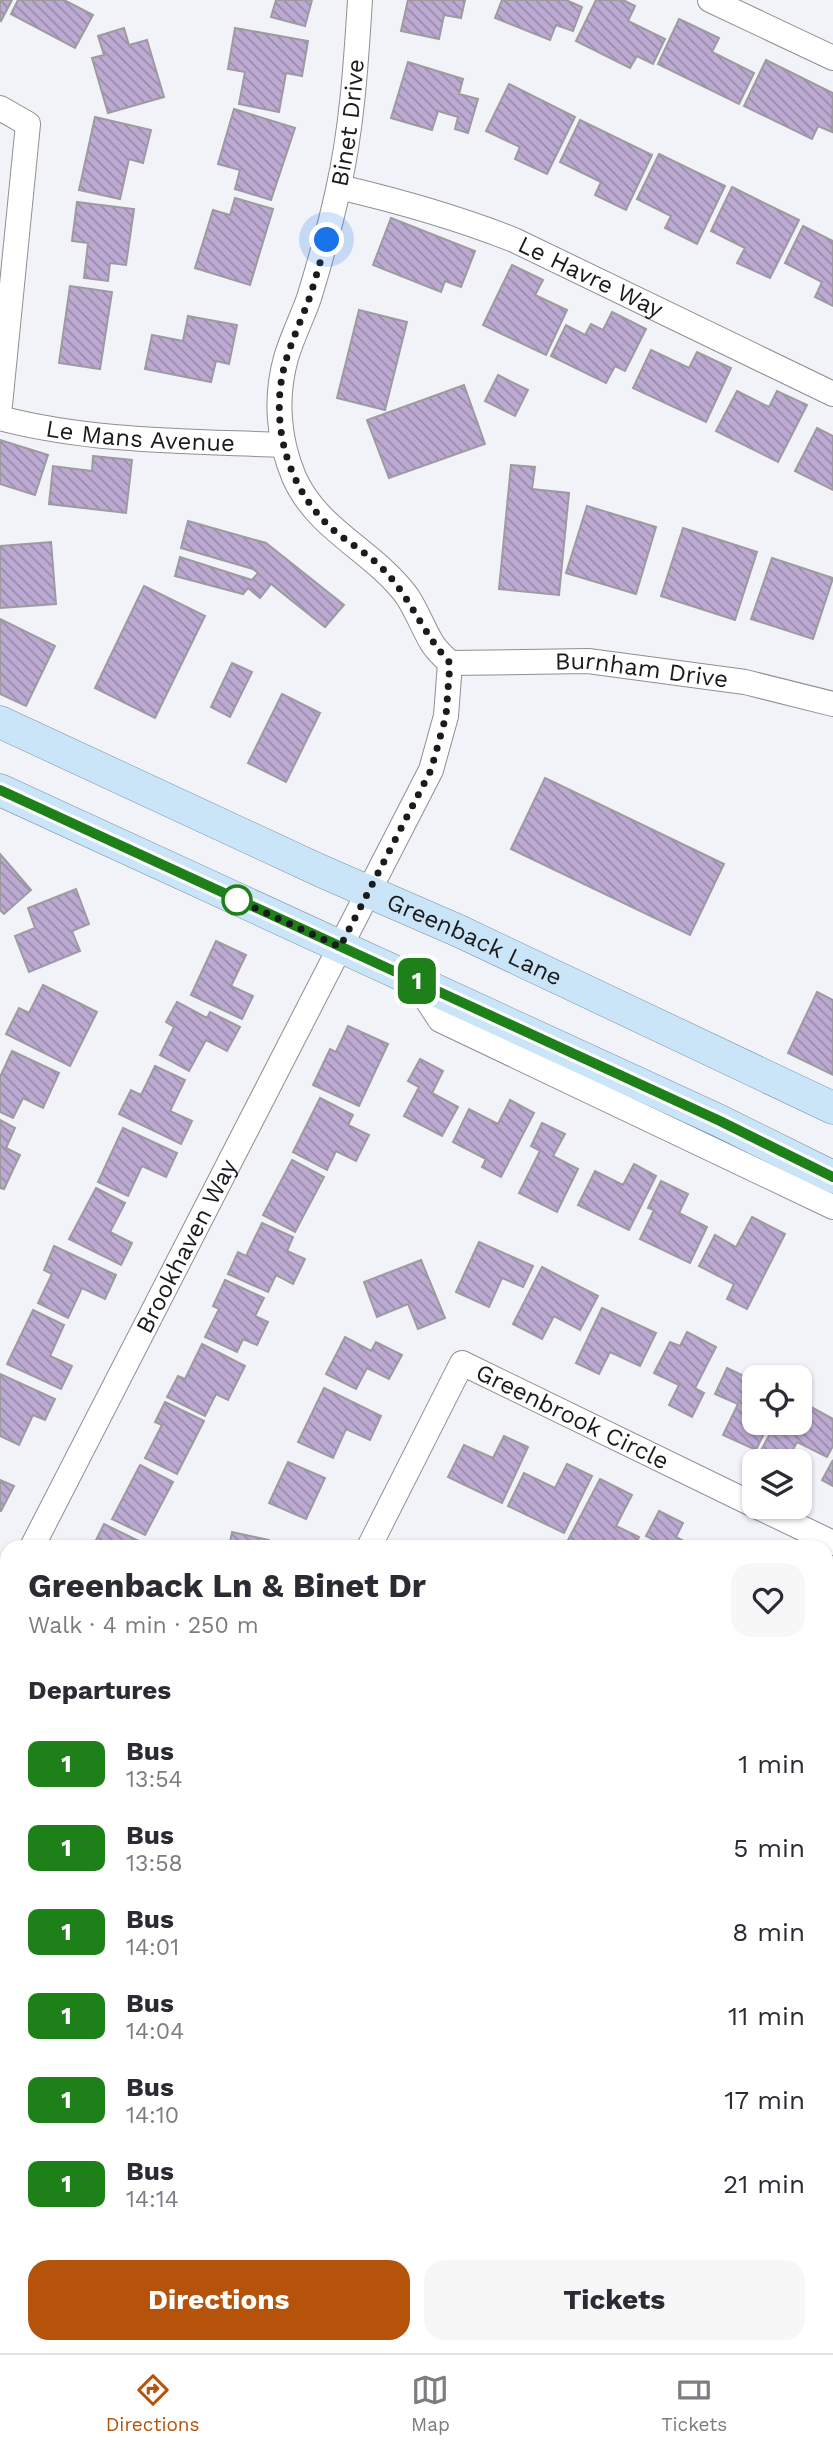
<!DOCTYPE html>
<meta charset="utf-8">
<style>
:root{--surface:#fff;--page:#f7f7f7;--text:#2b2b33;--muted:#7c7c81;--line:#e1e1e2;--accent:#b45309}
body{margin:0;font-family:"Work Sans",sans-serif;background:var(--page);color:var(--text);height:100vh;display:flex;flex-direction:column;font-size:26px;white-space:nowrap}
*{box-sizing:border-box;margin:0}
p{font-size:23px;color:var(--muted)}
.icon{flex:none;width:38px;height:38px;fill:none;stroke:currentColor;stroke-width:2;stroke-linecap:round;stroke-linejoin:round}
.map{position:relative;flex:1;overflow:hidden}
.details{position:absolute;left:0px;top:1540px;width:833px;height:814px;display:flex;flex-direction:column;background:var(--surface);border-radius:21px 21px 0 0;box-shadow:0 2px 5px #0004}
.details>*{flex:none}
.badge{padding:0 14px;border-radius:10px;font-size:24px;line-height:46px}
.fabs{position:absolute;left:742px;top:1365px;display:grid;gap:14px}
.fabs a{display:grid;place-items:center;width:70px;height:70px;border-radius:14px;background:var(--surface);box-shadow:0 2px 5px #0004;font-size:35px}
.you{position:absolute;width:35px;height:35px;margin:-18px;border:5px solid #fff;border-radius:50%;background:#1a73e8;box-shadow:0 0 0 10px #1a73e833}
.map>.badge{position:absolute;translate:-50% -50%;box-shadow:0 0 0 4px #fff}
h2{padding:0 28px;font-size:26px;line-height:63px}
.round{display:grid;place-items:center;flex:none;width:74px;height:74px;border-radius:21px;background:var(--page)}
.summary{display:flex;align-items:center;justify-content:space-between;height:119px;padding:0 28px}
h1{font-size:33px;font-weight:700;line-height:52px}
.action{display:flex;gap:14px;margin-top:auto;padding:14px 28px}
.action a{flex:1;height:80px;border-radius:21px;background:var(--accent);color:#fff;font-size:28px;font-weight:700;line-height:80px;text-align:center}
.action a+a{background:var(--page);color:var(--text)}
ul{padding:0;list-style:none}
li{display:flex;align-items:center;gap:21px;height:84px;padding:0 28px}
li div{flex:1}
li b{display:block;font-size:26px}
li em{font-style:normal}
li .badge{min-width:77px;font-weight:700;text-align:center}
.menu{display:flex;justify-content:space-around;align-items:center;height:98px;border-top:2px solid var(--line);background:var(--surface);font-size:19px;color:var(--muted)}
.menu a{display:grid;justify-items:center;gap:4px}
.menu .current{color:var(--accent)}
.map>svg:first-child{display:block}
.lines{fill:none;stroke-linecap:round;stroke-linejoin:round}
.stream{stroke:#abe6ef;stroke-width:7}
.building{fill:url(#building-back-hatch);stroke:#9d9ba0;stroke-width:2}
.minor-casing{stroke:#8e8f94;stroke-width:26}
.major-casing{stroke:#7793a9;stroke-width:33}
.minor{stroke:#fff;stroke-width:24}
.major{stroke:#cbe5f8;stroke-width:32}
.line-casing{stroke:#fff;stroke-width:16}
.line{stroke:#1e8019;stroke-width:10}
.walk{stroke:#1a1b1d;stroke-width:7;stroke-dasharray:0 12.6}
.stop-dot{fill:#fff;stroke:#1e8019;stroke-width:3.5}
.labels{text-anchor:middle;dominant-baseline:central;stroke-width:6;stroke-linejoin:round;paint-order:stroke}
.street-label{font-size:24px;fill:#1a1b1d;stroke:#f1f3f8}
</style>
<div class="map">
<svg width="833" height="2353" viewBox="0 0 833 2353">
<defs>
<pattern id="building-back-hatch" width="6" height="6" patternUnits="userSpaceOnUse" patternTransform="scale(1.75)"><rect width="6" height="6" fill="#bdaad2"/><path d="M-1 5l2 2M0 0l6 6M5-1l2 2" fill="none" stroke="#998aaa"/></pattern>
</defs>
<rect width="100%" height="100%" fill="#f1f3f8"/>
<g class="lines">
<g class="stream">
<path d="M0,2102L7,2109"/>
<path d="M333,2353L335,2347"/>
</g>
</g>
<g class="building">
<path d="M0,0H12L1,21L0,20Z"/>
<path d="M18,0H64L93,15L75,48L11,14Z"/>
<path d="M276,0H312L305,26L271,17Z"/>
<path d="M408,0H465L461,18L444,15L439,39L401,31Z"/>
<path d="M502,0H566L582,7L573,31L556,25L550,40L495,18Z"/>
<path d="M596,0H623L635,6L628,21L665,39L653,64L637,56L630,68L576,41Z"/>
<path d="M679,19L719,38L712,52L754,73L739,104L658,64Z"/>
<path d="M124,28L129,45L147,40L164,97L108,113L92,58L104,55L98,36Z"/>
<path d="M235,28L308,41L302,76L286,73L279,112L239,104L245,72L228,69Z"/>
<path d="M766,60L833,93L832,132L818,126L812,139L744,106Z"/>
<path d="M408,62L463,79L459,94L478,99L468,133L455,129L458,117L438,111L432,130L391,118Z"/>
<path d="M509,84L575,117L547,174L515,159L520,147L486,131Z"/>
<path d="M234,109L295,128L271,200L235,189L240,170L218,164Z"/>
<path d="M95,117L151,130L143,163L129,159L120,199L79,190Z"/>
<path d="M580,120L652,155L626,210L595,195L601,182L560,162Z"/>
<path d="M659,154L725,186L697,244L665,228L671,216L637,199Z"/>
<path d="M732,187L799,220L770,278L737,263L745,248L711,231Z"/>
<path d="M235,198L273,209L250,285L195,268L213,210L230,215Z"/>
<path d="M77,202L134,209L126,265L110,263L108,281L84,278L88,243L72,241Z"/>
<path d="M391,218L475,251L461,287L445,281L441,292L373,265Z"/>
<path d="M803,226L833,241V306L815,297L822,282L785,263Z"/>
<path d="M512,265L543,280L535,295L567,310L546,355L483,325Z"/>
<path d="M70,286L112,292L100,369L59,363Z"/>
<path d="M359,310L407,322L385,410L337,398Z"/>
<path d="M612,312L646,329L625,371L615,366L606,383L551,356L566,325L585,335L591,324L603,330Z"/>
<path d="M188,316L237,325L229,364L216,361L211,382L145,369L152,335L183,341Z"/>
<path d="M651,350L689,368L697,352L731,368L706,422L633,388Z"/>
<path d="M498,375L528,390L515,416L485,401Z"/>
<path d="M464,385L485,444L389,478L367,420Z"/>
<path d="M737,391L769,407L777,391L807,405L778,462L716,431Z"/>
<path d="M817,428L833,436V490L795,471Z"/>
<path d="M0,440L48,455L35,495L0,484Z"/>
<path d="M93,456L132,460L126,513L49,504L53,466L92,471Z"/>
<path d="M511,465L535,467L532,489L569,493L559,595L499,589Z"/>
<path d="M587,506L656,527L636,594L566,573Z"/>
<path d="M188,521L266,543L344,605L325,627L271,584L260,598L248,588L243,594L175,576L180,557L252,580L258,573L253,569L181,548Z"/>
<path d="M683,528L757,552L735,620L661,596Z"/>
<path d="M51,542L56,604L0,608V546Z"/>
<path d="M772,558L833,578L813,639L751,619Z"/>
<path d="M144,586L205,616L155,718L95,688Z"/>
<path d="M0,619L55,646L26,706L0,694Z"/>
<path d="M232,663L252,672L230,717L211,707Z"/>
<path d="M282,694L320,713L286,782L248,763Z"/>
<path d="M545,778L724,864L690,935L511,849Z"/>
<path d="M0,854L31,890L4,914L0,910Z"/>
<path d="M76,889L89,924L72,931L80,951L29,972L15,936L35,928L28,908Z"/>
<path d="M216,941L246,955L231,986L253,996L242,1019L191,995Z"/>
<path d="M43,985L97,1012L70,1066L6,1034L19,1008L29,1013Z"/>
<path d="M817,992L833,1000V1075L788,1053Z"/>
<path d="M177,1002L207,1018L210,1012L240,1027L227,1051L206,1040L189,1071L160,1055L174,1027L166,1022Z"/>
<path d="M348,1026L388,1044L359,1106L313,1085L330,1049L336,1052Z"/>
<path d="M12,1051L59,1073L43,1108L23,1098L13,1118L0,1112V1077Z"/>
<path d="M420,1059L443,1071L432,1093L458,1107L442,1136L404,1116L419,1087L408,1081Z"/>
<path d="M155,1066L185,1080L170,1111L192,1121L181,1144L119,1114L131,1090L141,1095Z"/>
<path d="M320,1098L353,1115L348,1125L369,1135L356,1161L336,1151L327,1170L293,1152Z"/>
<path d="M510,1100L534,1113L501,1177L482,1167L486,1159L453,1142L469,1109L498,1124Z"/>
<path d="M0,1120L15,1128L6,1148L20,1155L4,1189L0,1188Z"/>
<path d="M542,1123L565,1134L553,1156L578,1169L557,1212L519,1193L540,1151L531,1146Z"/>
<path d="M123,1128L177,1153L166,1177L142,1166L128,1196L98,1182Z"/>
<path d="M292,1160L324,1177L295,1232L263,1215Z"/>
<path d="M634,1164L656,1176L629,1230L578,1205L595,1171L623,1185Z"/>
<path d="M661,1181L688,1194L679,1213L707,1227L690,1263L640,1239L654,1210L648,1208Z"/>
<path d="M96,1188L125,1203L110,1232L132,1243L121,1265L69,1239Z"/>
<path d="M752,1217L785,1234L747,1309L727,1299L734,1284L699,1266L715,1235L736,1247Z"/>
<path d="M262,1223L293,1237L287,1251L305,1259L293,1284L276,1275L268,1292L228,1274L238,1252L246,1256Z"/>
<path d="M479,1242L533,1266L523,1287L502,1278L489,1307L456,1292Z"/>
<path d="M54,1246L116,1275L105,1299L82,1288L68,1318L38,1303L52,1274L44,1270Z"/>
<path d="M421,1260L445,1318L418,1329L408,1304L377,1317L364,1282Z"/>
<path d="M542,1267L598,1296L580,1330L554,1316L542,1339L513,1324Z"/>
<path d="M225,1280L264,1298L255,1316L268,1322L257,1345L243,1339L237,1352L205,1337L219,1309L213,1306Z"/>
<path d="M602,1308L656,1333L640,1366L610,1352L599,1374L576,1363Z"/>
<path d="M33,1310L64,1325L50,1356L72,1366L61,1389L7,1364Z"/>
<path d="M687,1332L716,1347L695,1388L704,1393L692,1417L669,1405L679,1385L654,1373L670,1342L680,1346Z"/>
<path d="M345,1337L371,1351L376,1342L402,1355L389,1379L367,1368L356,1389L326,1374Z"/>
<path d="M202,1344L245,1366L228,1400L216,1394L205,1416L167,1397L178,1376L185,1379Z"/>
<path d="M727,1368L754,1381V1423H769L756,1450L723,1435L738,1404L715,1394Z"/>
<path d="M0,1374L55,1399L45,1420L33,1415L19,1445L0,1436Z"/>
<path d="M324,1388L381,1416L370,1440L346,1429L333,1458L298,1442Z"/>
<path d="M800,1401L833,1419V1446L827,1457L797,1442L787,1461H778L760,1452L776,1423H800Z"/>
<path d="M165,1402L204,1421L177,1474L145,1458L162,1425L155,1422Z"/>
<path d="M504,1436L528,1447L502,1503L448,1477L464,1445L493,1458Z"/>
<path d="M833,1460V1486L822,1480Z"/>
<path d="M288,1462L325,1478L306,1519L269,1503Z"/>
<path d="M567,1464L592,1476L564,1533L508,1506L524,1473L555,1488Z"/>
<path d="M140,1465L173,1482L145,1535L112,1519Z"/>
<path d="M600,1479L632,1495L616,1526L639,1537L635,1547H577L567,1542Z"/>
<path d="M0,1480L14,1486L1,1511H0Z"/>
<path d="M659,1511L683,1523L676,1537L695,1547H653L656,1541L646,1536Z"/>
<path d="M104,1524L143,1543L141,1547H99L94,1544Z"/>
<path d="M232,1532L269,1540L267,1547H229Z"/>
<path d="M829,1633L833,1635V1664L826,1661V1639Z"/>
<path d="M826,1716L833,1719V1760L826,1775Z"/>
<path d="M4,1873L7,1874V1921L0,1934V1881Z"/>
<path d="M4,2186L7,2189V2221L0,2230V2191Z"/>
<path d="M826,2221L833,2226V2269L826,2279Z"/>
<path d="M7,2237V2278L4,2281L0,2278V2245Z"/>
<path d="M101,2347H163L169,2353H94Z"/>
<path d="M501,2347H552L546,2353H507Z"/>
<path d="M699,2347H713L720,2353H694Z"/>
<path d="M729,2347H756L763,2353H724Z"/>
</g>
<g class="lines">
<g class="minor-casing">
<g id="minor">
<path d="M710,0L833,58"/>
<path d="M0,108L28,124L0,405"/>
<path id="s1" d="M339,187C399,201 456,217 514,240L833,394"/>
<path id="s2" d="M0,418C92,442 188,441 283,445"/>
<path id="s3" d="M450,663L588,661L745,682L833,704"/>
<path d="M414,980L440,1020L833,1207"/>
<path d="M758,1507L833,1543"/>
<path id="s4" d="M32,1547L431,770L446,716L450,663C444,657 436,650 432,643C423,628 417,611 407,596C374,551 317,530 294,477C278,439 275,397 286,358C292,337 302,318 309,298C320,262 330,227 338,190C352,128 356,64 360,0"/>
<path id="s5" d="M369,1547L462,1363L754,1505"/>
<path d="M0,1611L7,1597"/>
<path d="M0,1816L7,1819"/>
<path d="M826,1864L833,1867"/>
<path d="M826,2047L833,2033"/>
<path d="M0,2344L8,2353"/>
<path d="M614,2353L619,2347"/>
</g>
</g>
<g class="major-casing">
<g id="major">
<path id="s6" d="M0,722L321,871L459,931L833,1108"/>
<path d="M0,790L720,1121L833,1177"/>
</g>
</g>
<use href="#minor" class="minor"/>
<use href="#major" class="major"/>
</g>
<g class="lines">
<g class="line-casing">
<path id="line" d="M0,790L720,1121L833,1177"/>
</g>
<use href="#line" class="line"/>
<path class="walk" d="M237,900L229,896L340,947L431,770L446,716L450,663C423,634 410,596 382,568C364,550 341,539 324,521C283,478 269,413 287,357C293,338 301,320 308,302C315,282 320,261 327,240"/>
</g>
<circle class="stop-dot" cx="237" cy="900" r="14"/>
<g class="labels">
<g class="street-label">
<text stroke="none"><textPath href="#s4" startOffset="1594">Binet Drive</textPath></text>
<text stroke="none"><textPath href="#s1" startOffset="268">Le Havre Way</textPath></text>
<text stroke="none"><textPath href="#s2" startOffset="142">Le Mans Avenue</textPath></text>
<text stroke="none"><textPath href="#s3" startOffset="192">Burnham Drive</textPath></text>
<text stroke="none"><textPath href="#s6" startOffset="522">Greenback Lane</textPath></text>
<text stroke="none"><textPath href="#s4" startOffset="338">Brookhaven Way</textPath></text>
<text stroke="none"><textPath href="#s5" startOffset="329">Greenbrook Circle</textPath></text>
</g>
</g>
</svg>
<div class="fabs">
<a><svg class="icon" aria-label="locate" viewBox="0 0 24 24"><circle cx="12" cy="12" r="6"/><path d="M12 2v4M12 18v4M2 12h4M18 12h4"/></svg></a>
<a><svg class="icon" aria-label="layers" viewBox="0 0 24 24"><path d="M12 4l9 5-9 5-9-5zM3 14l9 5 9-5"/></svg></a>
</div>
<div class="you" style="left:327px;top:240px"></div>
<b class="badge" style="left:417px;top:981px;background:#1e8019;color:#fff">1</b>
<section class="details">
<div class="summary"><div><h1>Greenback Ln &amp; Binet Dr</h1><p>Walk · 4 min · 250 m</p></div><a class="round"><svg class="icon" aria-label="heart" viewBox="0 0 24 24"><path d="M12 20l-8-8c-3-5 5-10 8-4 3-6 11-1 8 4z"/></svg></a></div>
<h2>Departures</h2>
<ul>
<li><span class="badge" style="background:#1e8019;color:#fff">1</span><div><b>Bus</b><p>13:54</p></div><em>1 min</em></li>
<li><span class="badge" style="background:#1e8019;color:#fff">1</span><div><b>Bus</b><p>13:58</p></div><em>5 min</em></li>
<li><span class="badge" style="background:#1e8019;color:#fff">1</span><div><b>Bus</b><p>14:01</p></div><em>8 min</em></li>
<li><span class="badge" style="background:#1e8019;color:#fff">1</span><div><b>Bus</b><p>14:04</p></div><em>11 min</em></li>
<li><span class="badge" style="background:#1e8019;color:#fff">1</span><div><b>Bus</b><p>14:10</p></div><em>17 min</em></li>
<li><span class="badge" style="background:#1e8019;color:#fff">1</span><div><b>Bus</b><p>14:14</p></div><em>21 min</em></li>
</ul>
<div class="action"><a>Directions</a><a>Tickets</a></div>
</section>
</div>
<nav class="menu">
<a class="current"><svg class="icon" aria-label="directions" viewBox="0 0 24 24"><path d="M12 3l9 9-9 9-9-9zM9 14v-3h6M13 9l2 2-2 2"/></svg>Directions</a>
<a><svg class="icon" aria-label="map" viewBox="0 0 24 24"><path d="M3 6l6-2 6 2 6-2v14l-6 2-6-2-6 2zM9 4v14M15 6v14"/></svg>Map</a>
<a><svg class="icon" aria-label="tickets" viewBox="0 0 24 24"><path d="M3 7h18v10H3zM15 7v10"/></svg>Tickets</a>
</nav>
